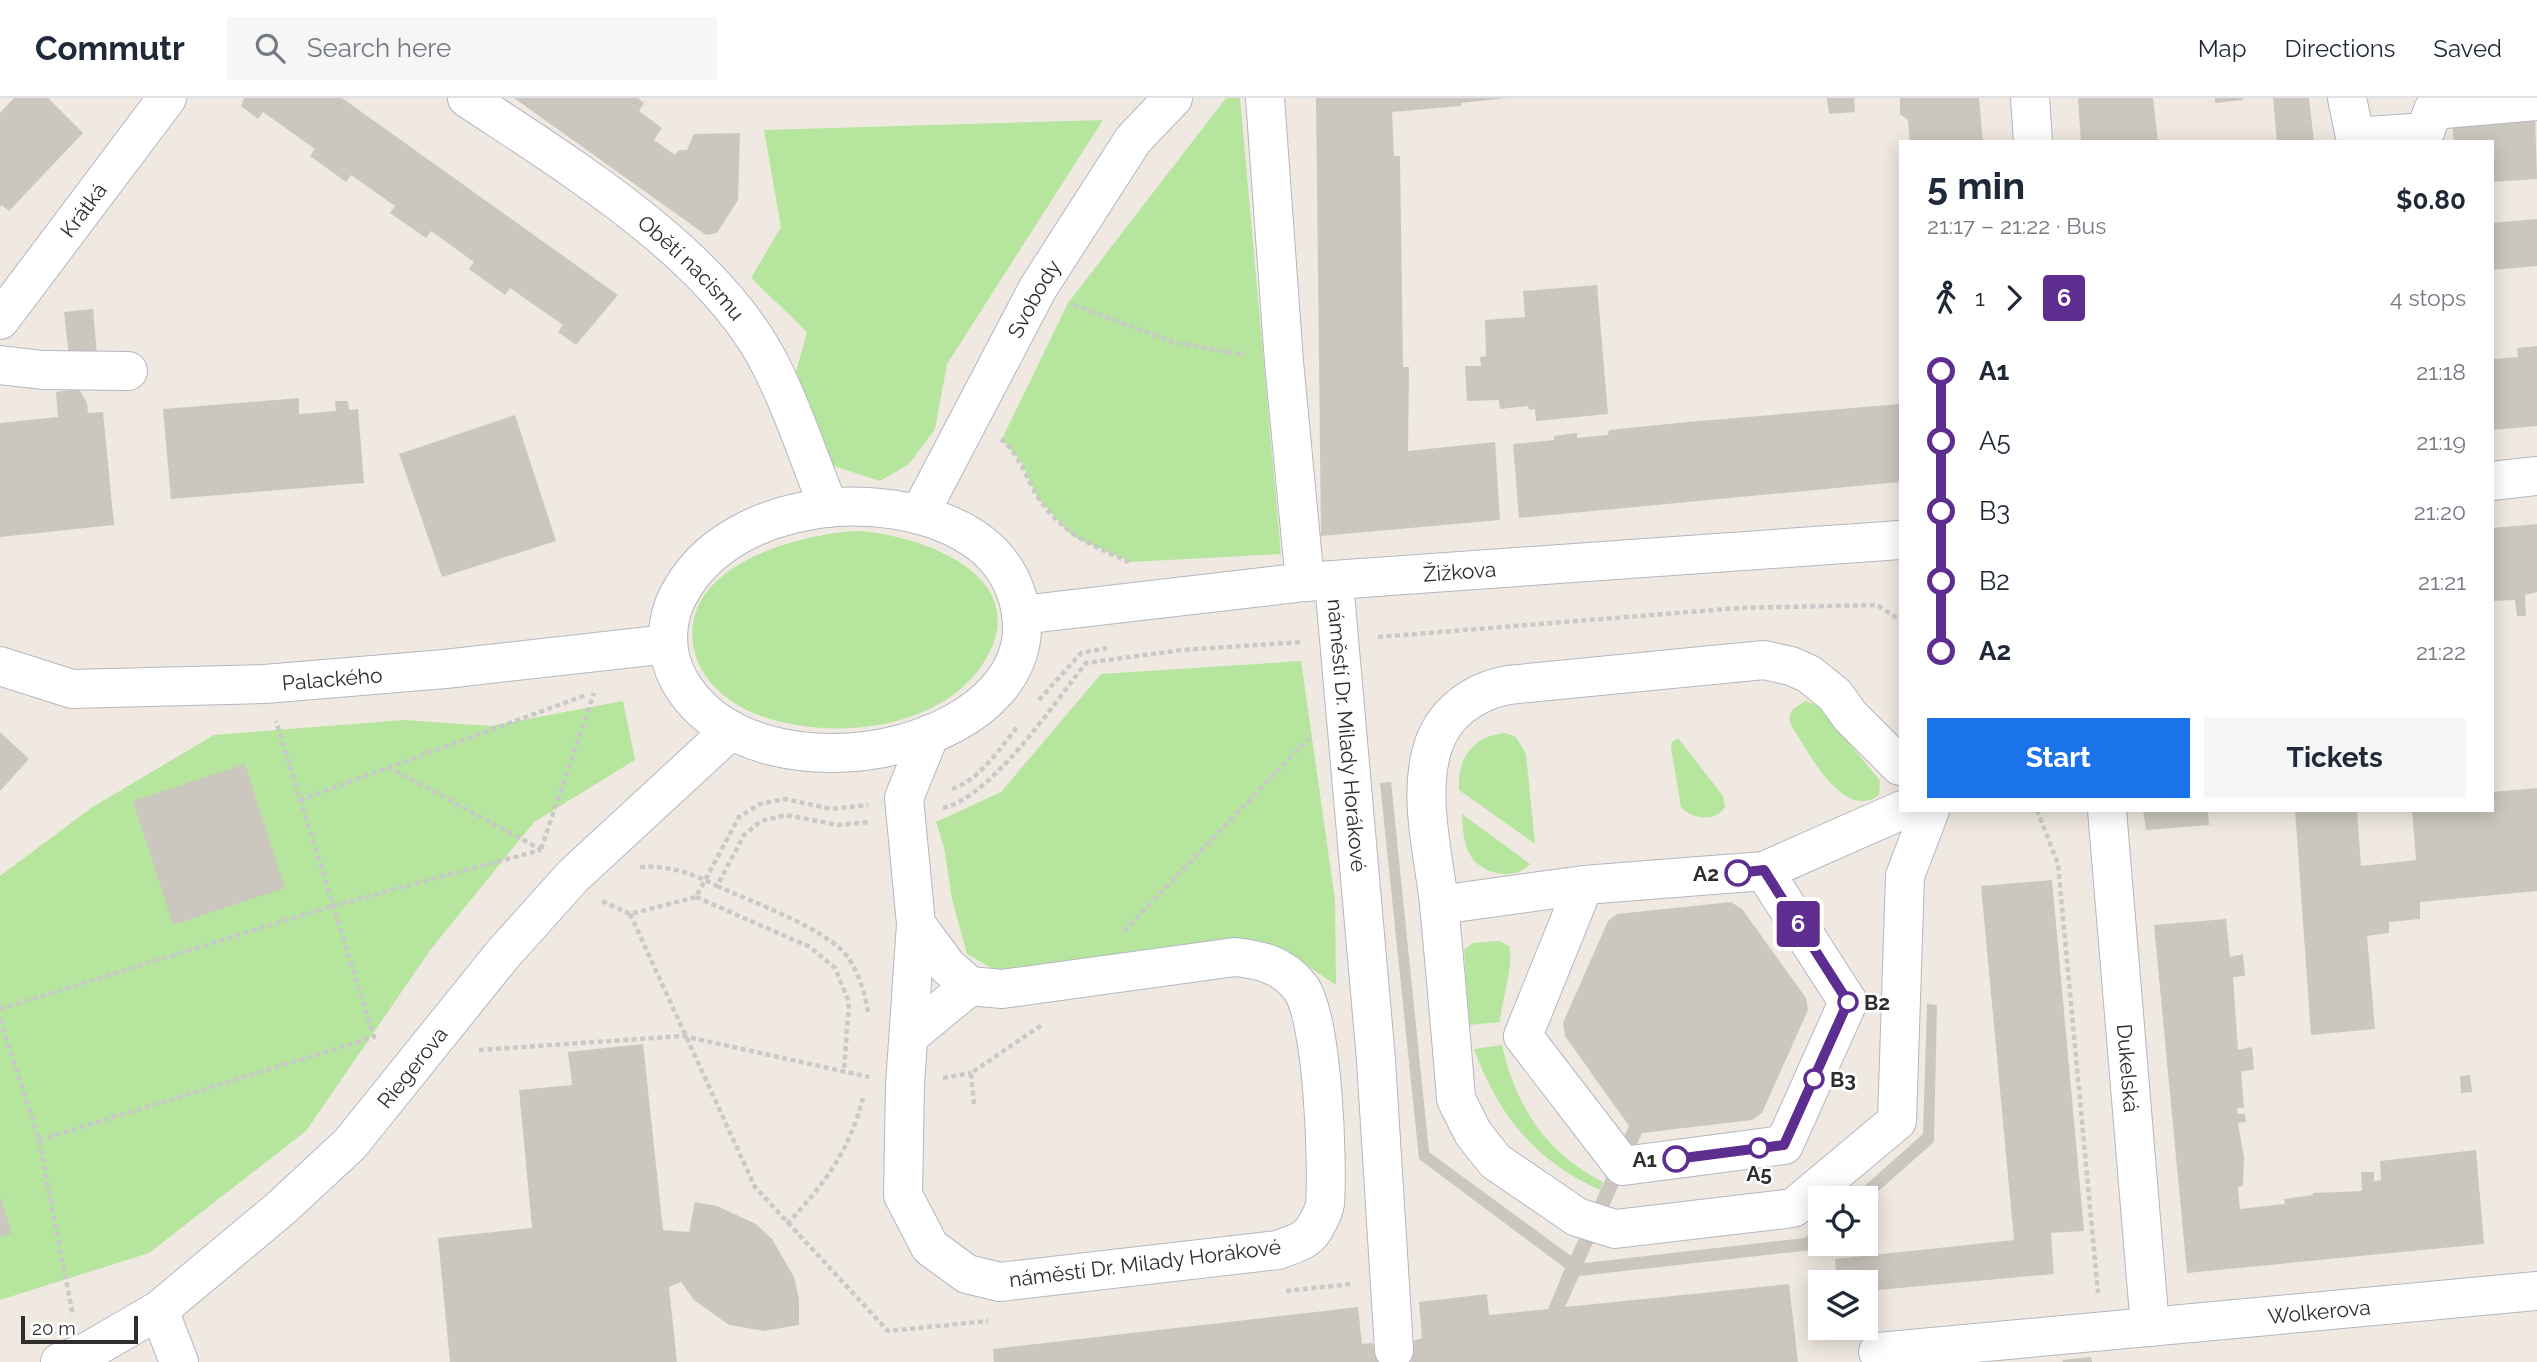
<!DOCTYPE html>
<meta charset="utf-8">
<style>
:root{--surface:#fff;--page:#f6f6f7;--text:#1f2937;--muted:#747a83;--line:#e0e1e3;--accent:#1a73e8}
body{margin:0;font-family:Raleway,sans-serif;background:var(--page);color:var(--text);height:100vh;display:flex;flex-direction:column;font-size:26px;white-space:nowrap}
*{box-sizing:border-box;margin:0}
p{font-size:23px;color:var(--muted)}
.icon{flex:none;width:38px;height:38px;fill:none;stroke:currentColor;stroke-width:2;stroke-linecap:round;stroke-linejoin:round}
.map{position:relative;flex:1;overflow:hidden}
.drawer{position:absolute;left:1899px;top:42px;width:595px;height:672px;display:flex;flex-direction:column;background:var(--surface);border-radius:0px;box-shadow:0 4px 18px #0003}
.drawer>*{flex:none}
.badge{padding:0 14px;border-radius:5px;font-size:24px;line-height:46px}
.tools{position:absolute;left:1808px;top:1088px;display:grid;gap:14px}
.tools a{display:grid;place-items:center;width:70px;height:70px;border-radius:0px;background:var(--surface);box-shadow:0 4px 18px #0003;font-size:35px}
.scale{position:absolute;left:21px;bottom:18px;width:117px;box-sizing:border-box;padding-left:7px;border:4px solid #2e2e2e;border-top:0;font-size:19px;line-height:24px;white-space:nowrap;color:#2e2e2e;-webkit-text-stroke:5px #fff;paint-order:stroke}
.map>.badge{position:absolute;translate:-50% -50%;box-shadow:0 0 0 4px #fff}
.legs{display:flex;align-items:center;gap:10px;height:77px;padding:0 28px;font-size:23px}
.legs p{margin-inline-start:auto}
.overview{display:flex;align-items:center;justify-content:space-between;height:119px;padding:0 28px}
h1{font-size:38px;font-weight:700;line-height:52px}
.button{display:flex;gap:14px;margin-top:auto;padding:14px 28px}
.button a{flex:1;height:80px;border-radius:0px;background:var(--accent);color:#fff;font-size:28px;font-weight:700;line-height:80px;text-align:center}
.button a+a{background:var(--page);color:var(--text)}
ul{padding:0 28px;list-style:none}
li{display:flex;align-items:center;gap:24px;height:70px;font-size:26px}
li i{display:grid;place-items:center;width:10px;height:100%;margin:0 9px;background:currentColor}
li i::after{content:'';width:18px;height:18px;margin:-9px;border:5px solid;border-radius:50%;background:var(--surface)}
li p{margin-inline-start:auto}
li:first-child i{background:linear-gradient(#0000 50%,currentColor 0)}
li:last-child i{background:linear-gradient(currentColor 50%,#0000 0)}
header{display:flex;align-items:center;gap:42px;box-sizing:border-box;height:98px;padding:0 35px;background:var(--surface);border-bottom:2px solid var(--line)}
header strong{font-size:33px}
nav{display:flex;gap:38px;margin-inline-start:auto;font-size:24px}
.search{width:490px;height:63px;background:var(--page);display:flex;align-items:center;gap:18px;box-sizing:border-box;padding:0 24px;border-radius:0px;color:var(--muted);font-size:26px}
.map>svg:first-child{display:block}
.green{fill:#b6e59e}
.building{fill:#cbc7bf}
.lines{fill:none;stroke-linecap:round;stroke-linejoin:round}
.minor-casing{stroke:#b4b7c1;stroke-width:40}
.path{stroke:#c9c9c9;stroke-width:4.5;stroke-dasharray:5 3.5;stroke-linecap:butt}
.minor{stroke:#fff;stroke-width:38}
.line-1-casing{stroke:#fff;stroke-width:16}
.line-1{stroke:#5e2d90;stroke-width:10}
.stop-1-dot{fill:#fff;stroke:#5e2d90;stroke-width:3.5}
.labels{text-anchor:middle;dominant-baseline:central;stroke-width:5;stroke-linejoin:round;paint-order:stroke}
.street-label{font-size:21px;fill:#2e2e2e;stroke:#fff}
.stop-label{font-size:21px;font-weight:bold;fill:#2e2e2e;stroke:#fff;text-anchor:end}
</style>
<header>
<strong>Commutr</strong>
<div class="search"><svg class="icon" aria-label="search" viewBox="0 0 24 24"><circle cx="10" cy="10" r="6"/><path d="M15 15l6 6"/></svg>Search here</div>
<nav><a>Map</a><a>Directions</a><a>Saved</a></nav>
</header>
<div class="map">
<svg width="2537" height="1264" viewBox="0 0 2537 1264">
<rect width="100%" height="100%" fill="#efe9e1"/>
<g class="green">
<path d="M1226,0H1240L1281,456L1130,464L1072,438L1038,400L1020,362L1002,341L1068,205Z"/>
<path d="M1103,22L947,266L935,331L909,366L880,383L834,368L805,312L796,274L807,234L751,180L781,129L764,32Z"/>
<path d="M860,433C924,438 1037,479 984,564C941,633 830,643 761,618C733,608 703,586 695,555C672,469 799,435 860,433Z"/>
<path d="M1301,563L1335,802L1336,887L1283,851L995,872L967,856L952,801L944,749L936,724L1001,694L1101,576Z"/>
<path d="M623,603L635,662L534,724L431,851L306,1033L149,1155L0,1202V778L91,710L214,637L404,622L491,628Z"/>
<path d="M1806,603L1819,608L1880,683L1879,697C1843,724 1809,654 1792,629L1789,620L1793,611Z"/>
<path d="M1505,635L1516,639L1526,656L1535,746L1459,692C1457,660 1473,638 1505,635Z"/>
<path d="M1678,640L1723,698L1725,709C1716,724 1692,722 1681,709L1671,650L1672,644Z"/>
<path d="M1462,716L1530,766C1515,784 1479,776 1469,755C1463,743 1463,729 1462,716Z"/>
<path d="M1499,843L1509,848C1515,864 1501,904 1500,924L1469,927L1464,852L1473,845Z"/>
<path d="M1502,947C1516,1009 1546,1055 1603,1084L1600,1092C1535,1063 1498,1017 1474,951Z"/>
</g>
<g class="building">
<path d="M14,0H48L83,35L9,113L2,107L0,109V15Z"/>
<path d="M244,0H342L618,197L576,247L558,234L563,227L510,190L505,197L469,171L474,164L431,133L426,140L390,115L395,108L351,77L346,84L310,58L315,51L263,14L258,21L241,8Z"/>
<path d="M514,0H638L644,5L639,13L662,30L654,42L675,57L679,52H687L694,36L740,35L738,102L717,135L706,137Z"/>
<path d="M1316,0H1506L1461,5V8L1392,14L1394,58H1400L1403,269H1409L1408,353L1495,344L1500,422L1321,438Z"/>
<path d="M1827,0H1854L1855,14L1829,16Z"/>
<path d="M1900,0H1979L1983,44H1910L1908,22L1900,16Z"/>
<path d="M2078,0H2153L2158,44H2081Z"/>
<path d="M2215,0H2243V2L2215,5Z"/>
<path d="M2273,0H2309L2314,44H2277Z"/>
<path d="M2535,16L2537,81L2492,84V44H2454L2452,22Z"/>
<path d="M2537,121V168L2492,172V125Z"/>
<path d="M1597,187L1608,316L1536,323L1535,311L1529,312L1528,308L1500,311L1499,302L1467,303L1465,268H1481L1480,259L1486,258L1485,222L1525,219L1523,193Z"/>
<path d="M93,211L97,257L69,259L64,214Z"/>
<path d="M2537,248V328L2492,332L2494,261L2518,259L2517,250Z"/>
<path d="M79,291L87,305L88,315L103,314L114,427L0,439V325L58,319L56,294Z"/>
<path d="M299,300V316L336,313L335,303H348L349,312L358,311L364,385L171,401L163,311Z"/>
<path d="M1900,306V384L1519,420L1513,346L1554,342V338L1577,335V340L1608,337L1609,332L1688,324Z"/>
<path d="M515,317L556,443L442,479L399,356Z"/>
<path d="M2537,426V494L2525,497L2526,518H2517L2515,502L2492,503V430Z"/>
<path d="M0,634L29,661L0,693Z"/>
<path d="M245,666L285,790L173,827L133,703Z"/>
<path d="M1391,684L1429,1054L1571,1158L1629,1028L1565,938L1563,925L1608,823L1617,816L1731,804L1742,811L1806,900L1808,912L1762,1015L1752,1022L1642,1035L1584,1165L1805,1140L1820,1127V1145L1812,1152L1579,1178L1565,1209L1789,1186L1798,1264H994L993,1251L1358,1209L1362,1246L1372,1245L1379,1254L1422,1240L1419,1204L1487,1196L1489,1217L1548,1211L1565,1170L1419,1061L1380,685Z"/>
<path d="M2537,690V793L2420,804V821L2389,824V835L2367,838L2375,931L2311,937L2295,712H2357L2361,768L2416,762L2412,712H2492V694Z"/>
<path d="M2143,712H2208L2209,727L2146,732Z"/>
<path d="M2052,782L2084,1133L2051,1135L2054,1176L1866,1193V1185H1837L1835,1161L2014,1142L1981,788Z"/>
<path d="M2226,821L2230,859L2243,856L2245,878L2233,879L2238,952L2252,949L2254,972L2241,973L2244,1010H2237L2238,1016H2245L2246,1024L2238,1025L2244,1059L2243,1088L2238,1089L2240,1111L2285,1106L2284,1101L2313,1097V1095L2362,1093L2361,1074H2374V1083L2381,1082L2380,1063L2476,1052L2484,1146L2187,1175L2154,827Z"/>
<path d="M1927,906L1937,907L1934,1044L1866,1104V1101H1850L1923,1036Z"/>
<path d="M643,946L663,1132L689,1134L695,1104L717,1108L756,1126L772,1141L794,1179L799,1201V1227L764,1233L729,1227L694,1202L681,1184L669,1189L677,1264H450L438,1140L532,1130L519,992L572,987L568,954Z"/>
<path d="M2470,977L2472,994L2461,995L2460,978Z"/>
<path d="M0,1098L12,1135L0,1139Z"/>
<path d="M2091,1259L2092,1264H2063L2062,1262Z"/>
</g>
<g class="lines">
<g class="minor-casing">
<g id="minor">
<path id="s1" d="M467,0C569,68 719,158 773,272C795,316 810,364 829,410"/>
<path d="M1265,0L1284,264L1305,484"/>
<path d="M2030,0L2033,44"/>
<path d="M2347,0L2355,39L2425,34L2433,12L2537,3"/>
<path id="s2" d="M0,222L167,0"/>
<path d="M0,267L43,272L128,273"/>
<path d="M2492,383L2537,378"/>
<path d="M834,409C899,406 989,422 1015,492C1073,647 756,720 679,582C663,553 665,518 682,491C713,438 776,414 834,409Z"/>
<path id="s3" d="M919,417L1038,190L1133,42L1173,0"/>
<path id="s4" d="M1334,484L1376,962L1394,1252"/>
<path id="s5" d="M1021,517L1305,484L1900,442"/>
<path id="s6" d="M0,568L72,591L265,586L445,571L668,546"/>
<path d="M1900,668L1850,618L1835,597L1809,576L1791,568L1764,562L1508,587C1472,594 1442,616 1432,652C1418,700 1434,758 1439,806C1445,871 1451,936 1456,1001L1473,1035L1495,1063L1577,1119L1615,1131L1793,1110L1897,1023L1905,778L1930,712"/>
<path id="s7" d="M2107,712L2150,1229"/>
<path d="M1584,787L1523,938L1623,1068L1784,1047L1848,904L1764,773"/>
<path d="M1439,807L1584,787L1764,773L1902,712"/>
<path d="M916,826L947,868L970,888L1002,891L1235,859C1261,862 1283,867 1300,889C1323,918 1328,1065 1325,1106C1324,1114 1318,1124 1314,1131C1306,1144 1292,1146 1278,1152L1000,1184L967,1176L930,1149L903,1097L905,987L916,826L904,700L930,636"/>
<path d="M909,938L970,888"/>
<path d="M159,1212L179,1264"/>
<path id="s8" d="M1878,1254L2537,1193"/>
<path id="s9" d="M60,1264L87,1254L159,1212L280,1111L350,1046L503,856L573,778L731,632"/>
</g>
</g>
<g class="path">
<path d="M1073,207L1173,244L1245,257"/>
<path d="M1001,341C1020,357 1025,379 1038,399C1061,435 1091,447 1129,464"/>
<path d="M1378,539L1739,510L1827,508L1877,507L1900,522"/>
<path d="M1039,602L1081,555L1107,550"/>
<path d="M388,669L540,751"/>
<path d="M952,691C980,682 1000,650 1018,628"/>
<path d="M300,702L586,597"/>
<path d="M943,710C993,698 1053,606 1086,565L1182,552L1302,544"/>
<path d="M2037,712L2058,766L2098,1195"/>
<path d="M541,751L594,595"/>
<path d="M640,769C668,767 692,775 717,788L744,737L761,723L786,717L838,727L869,724"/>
<path d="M717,788C750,803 827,831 847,858C859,875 865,895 868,915"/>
<path d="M696,799L810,849L835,870L849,904L844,973"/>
<path d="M602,803L630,816L696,799L739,719L760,706L785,701L831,711L868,707"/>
<path d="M630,816L755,1089L888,1233L988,1223"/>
<path d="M1124,833L1309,640"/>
<path d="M0,911L332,808L541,752"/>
<path d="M0,921L39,1042L73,1218"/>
<path d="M479,952L683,938L869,979"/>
<path d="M943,980L971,975"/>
<path d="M974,1006L971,975L1043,926"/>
<path d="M39,1042L374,939L276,623"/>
<path d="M787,1126C825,1085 849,1054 863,1000"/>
<path d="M1286,1193L1351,1186"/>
</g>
<use href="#minor" class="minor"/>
</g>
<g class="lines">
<g class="line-1-casing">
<path id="line-1" d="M1676,1061L1784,1047L1848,904L1764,772L1738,775"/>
</g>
<use href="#line-1" class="line-1"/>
</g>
<g class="stop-1-dot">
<circle cx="1738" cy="775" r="12"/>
<circle cx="1848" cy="904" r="9"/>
<circle cx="1814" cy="981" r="9"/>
<circle cx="1759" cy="1050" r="9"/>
<circle cx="1676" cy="1061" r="12"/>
</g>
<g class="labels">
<g class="street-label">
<text stroke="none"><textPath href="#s2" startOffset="138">Krátká</textPath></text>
<text stroke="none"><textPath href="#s1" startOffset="282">Obětí nacismu</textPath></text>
<text stroke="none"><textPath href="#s3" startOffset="245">Svobody</textPath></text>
<text stroke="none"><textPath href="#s5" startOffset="441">Žižkova</textPath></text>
<text stroke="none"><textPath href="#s6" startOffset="336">Palackého</textPath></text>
<text stroke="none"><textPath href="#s4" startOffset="154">náměstí Dr. Milady Horákové</textPath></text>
<text stroke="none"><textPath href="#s9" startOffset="464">Riegerova</textPath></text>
<text stroke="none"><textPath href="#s7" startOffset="259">Dukelská</textPath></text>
<text transform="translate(1145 1165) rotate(-7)">náměstí Dr. Milady Horákové</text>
<text stroke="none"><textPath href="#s8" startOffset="443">Wolkerova</textPath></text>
</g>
<g class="stop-label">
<text x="1719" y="775">A2</text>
<text x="1864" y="904" text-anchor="start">B2</text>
<text x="1830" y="981" text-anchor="start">B3</text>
<text x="1657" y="1061">A1</text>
<text x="1759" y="1075" text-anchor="middle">A5</text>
</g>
</g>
</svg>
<div class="tools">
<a><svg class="icon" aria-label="locate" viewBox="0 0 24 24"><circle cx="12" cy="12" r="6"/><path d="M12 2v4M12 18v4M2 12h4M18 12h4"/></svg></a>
<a><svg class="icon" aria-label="layers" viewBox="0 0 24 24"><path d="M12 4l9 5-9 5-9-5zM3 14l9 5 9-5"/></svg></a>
</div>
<div class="scale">20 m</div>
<b class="badge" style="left:1798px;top:826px;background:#5e2d90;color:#fff">6</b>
<section class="drawer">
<div class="overview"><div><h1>5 min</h1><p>21:17 – 21:22 · Bus</p></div><b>$0.80</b></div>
<div class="legs"><svg class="icon" aria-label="walk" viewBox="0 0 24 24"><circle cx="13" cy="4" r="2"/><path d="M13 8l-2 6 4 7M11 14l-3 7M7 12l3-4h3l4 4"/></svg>1<svg class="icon" aria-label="forward" viewBox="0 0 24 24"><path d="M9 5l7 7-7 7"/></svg><b class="badge" style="background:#5e2d90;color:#fff">6</b><p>4 stops</p></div>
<ul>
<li><i style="color:#5e2d90"></i><b>A1</b><p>21:18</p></li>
<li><i style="color:#5e2d90"></i><span>A5</span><p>21:19</p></li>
<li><i style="color:#5e2d90"></i><span>B3</span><p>21:20</p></li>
<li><i style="color:#5e2d90"></i><span>B2</span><p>21:21</p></li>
<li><i style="color:#5e2d90"></i><b>A2</b><p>21:22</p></li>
</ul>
<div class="button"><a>Start</a><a>Tickets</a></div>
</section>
</div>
